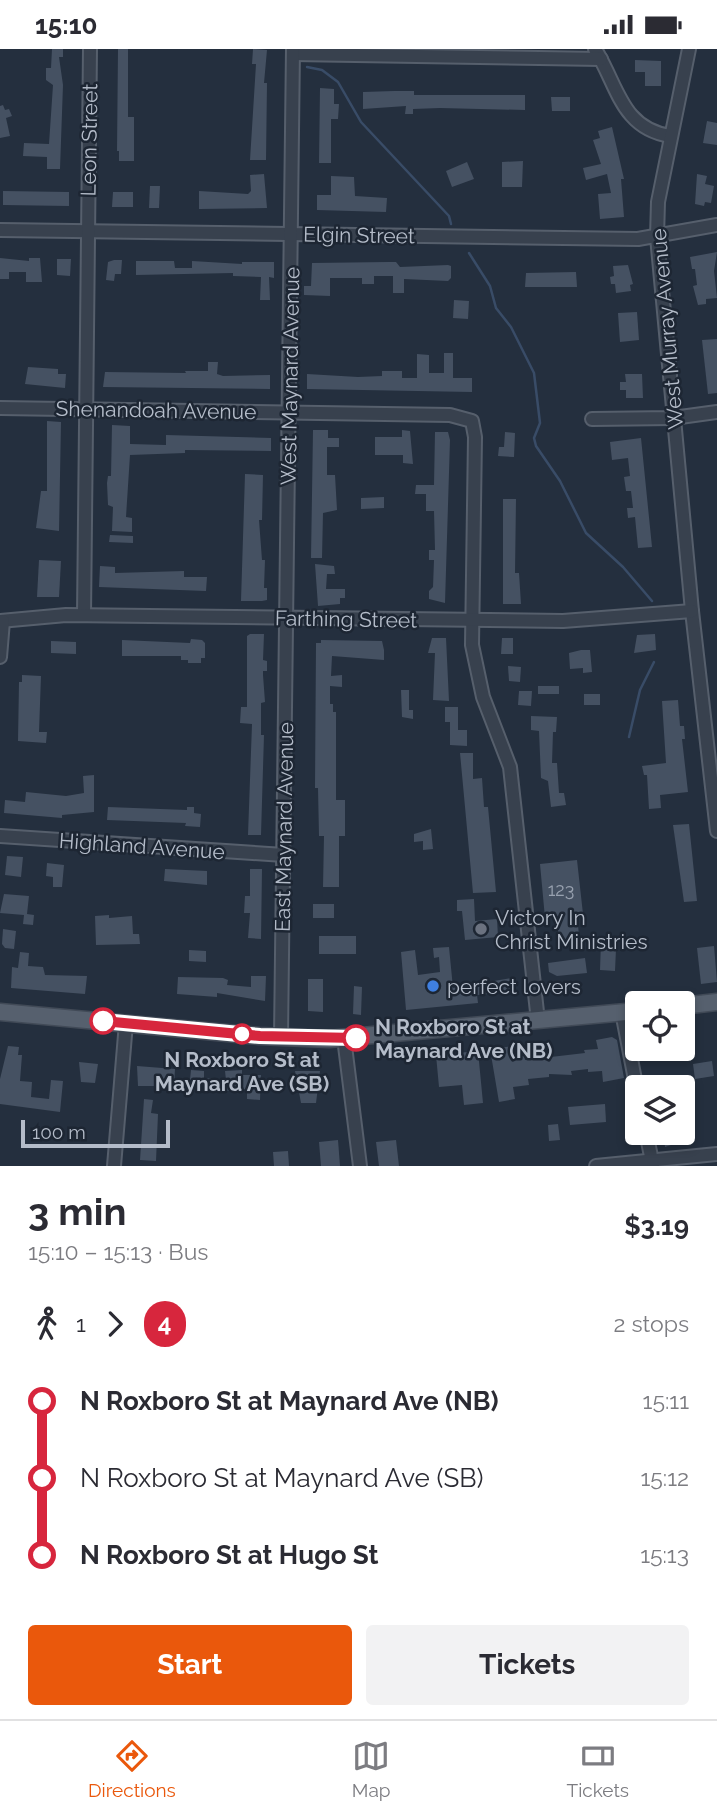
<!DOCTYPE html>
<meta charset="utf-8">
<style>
:root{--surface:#fff;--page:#f2f2f3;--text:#2b2b33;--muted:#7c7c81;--line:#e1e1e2;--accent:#ea580c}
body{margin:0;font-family:Raleway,sans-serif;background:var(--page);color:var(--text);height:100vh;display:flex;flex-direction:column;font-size:26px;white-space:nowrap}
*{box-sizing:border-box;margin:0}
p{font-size:23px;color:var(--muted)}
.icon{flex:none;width:38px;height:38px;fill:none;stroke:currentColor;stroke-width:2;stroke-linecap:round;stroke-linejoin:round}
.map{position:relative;height:1117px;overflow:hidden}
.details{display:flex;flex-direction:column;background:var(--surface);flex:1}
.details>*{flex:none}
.badge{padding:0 14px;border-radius:23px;font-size:24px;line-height:46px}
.tools{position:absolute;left:625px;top:942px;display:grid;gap:14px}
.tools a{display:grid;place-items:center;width:70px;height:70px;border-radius:7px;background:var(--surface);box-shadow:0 4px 10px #0003;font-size:35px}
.scale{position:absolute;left:21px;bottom:18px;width:149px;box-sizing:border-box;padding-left:7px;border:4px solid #b4bcc9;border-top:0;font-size:19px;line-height:24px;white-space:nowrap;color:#b4bcc9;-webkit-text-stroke:5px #1d2633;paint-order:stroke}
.map>.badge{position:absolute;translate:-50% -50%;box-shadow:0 0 0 4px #fff}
.legs{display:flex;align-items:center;gap:10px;height:77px;padding:0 28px;font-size:23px}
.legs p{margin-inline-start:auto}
.overview{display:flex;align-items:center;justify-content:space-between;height:119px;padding:0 28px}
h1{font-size:38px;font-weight:700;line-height:52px}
.button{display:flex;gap:14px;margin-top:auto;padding:14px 28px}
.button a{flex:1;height:80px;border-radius:7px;background:var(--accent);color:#fff;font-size:28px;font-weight:700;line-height:80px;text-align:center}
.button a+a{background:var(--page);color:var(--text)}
ul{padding:0 28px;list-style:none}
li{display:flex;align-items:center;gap:24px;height:77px;font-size:26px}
li i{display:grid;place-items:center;width:10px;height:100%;margin:0 9px;background:currentColor}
li i::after{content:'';width:18px;height:18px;margin:-9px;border:5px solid;border-radius:50%;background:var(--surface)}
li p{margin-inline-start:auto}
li:first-child i{background:linear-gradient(#0000 50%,currentColor 0)}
li:last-child i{background:linear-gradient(currentColor 50%,#0000 0)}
.status{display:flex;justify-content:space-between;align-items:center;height:49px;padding:0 35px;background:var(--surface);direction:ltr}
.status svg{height:19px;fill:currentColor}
.tab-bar{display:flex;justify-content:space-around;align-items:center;height:98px;border-top:2px solid var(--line);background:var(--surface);font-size:19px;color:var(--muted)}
.tab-bar a{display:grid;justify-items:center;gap:4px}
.tab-bar .selected{color:var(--accent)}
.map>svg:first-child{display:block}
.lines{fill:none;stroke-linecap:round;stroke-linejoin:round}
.stream{stroke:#394c67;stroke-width:2.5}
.building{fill:#455162}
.minor-casing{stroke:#565f6c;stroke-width:16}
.major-casing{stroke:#414a57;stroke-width:19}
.minor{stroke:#38414e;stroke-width:12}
.major{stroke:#56606e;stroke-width:16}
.line-1-casing{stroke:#fff;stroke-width:16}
.line-1{stroke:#d7263d;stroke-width:10}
.worship-dot{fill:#6b7280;stroke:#1d2633;stroke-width:2.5}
.shop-dot{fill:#3f7fe0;stroke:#1d2633;stroke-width:2.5}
.stop-1-dot{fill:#fff;stroke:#d7263d;stroke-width:3.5}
.labels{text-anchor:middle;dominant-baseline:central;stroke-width:5;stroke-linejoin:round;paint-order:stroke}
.number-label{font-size:18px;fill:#98a1af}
.street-label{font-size:21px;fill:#b4bcc9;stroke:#1d2633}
.poi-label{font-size:21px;fill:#b4bcc9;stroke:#1d2633;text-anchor:start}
.stop-label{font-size:21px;font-weight:bold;fill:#b4bcc9;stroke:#1d2633;text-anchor:start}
</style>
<div class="status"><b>15:10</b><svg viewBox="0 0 49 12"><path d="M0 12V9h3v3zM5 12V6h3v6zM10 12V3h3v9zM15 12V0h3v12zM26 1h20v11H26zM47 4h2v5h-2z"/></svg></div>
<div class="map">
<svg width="717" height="1117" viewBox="0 0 717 1117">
<rect width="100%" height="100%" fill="#242f3e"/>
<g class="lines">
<g class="stream">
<path d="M307,18L322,21L338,33L361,73L449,167L451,175"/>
<path d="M469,204L490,237L496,259L511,278L534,324L540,374L534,389L536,397L560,432L586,484L623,518L652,552"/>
<path d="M629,688L640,641L654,613"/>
</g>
</g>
<g class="building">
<path d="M52,0H63V8H59L63,36L60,120H47V108L23,107L24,94L49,95L53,36L46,31V19H51Z"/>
<path d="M118,0H128V68H134V112H119V102H117Z"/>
<path d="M253,0L267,1L264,34H267L266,111H250L256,15H252Z"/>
<path d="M635,11L661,12V37H645V23H635Z"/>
<path d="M320,39L334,40V55H339L338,70H331V114H319Z"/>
<path d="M394,42H414V46H525V61L440,59L413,60V65H405L406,57L363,60V43Z"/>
<path d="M551,48H570V62H552Z"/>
<path d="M3,56L5,61L9,60L12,67L6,69L10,87L0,89V57Z"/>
<path d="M707,72L717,74V96L703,94Z"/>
<path d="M612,78L624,130H621L624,168L600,170L598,145L611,144L607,125L586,131L583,119L601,115L593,91L600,89L598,82Z"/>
<path d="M523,112L522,138H502V113Z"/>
<path d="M467,113L474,130L452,138L446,122Z"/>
<path d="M264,125L267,159L199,160V142L248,145L251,142L250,126Z"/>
<path d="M697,125L707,127L705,135L714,137L711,154L705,153L704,157L695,155Z"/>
<path d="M331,127L354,128L355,147L387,149L386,163L317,161V146H331Z"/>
<path d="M150,137H160L159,159H149Z"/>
<path d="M3,142L69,143V157L3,156Z"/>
<path d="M113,143H133V158H112Z"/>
<path d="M717,203L714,222L717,249L706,250V255L698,256L693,237L697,236L695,220H692L690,208Z"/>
<path d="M0,209L29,212V209H40L42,233H26V223H9V230H0Z"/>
<path d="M57,210H71L70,227L57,226Z"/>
<path d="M114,211H122L121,225H115L114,232L106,231L108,213Z"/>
<path d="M136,212H174L175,219H192V212L242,215V213H274V229L269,228L270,251H260L261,228L233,227V224L136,226Z"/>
<path d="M388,213H396L400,218L448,216L451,217V229L448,232L404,230V244H393V227H374V235H362V229H330V247L304,246V237H311L312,214Z"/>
<path d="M628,216L633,235L630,236L631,242L616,244L615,235H611L610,228L614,227L613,217Z"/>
<path d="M576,223L577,238H525L526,224Z"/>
<path d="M454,251L469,252L468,270L453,269Z"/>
<path d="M637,263L639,291L620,293L618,264Z"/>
<path d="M717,290V344L708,345L702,291Z"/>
<path d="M444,304H453V329H472V343L307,340V325L358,328L382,327V322H402V329H417V305L429,306V324H444Z"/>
<path d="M208,313H218L217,325L223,327L270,326V340L103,338L105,323L186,324L185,322H208Z"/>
<path d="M28,318L58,320V325H66L65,339L25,335Z"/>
<path d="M625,325H642L643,349H626V341H620V333H626Z"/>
<path d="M47,372L61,373L59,482L36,479L41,442H47Z"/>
<path d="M112,376L130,377V395L166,396V386L271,389V402L185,401V404L130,406L126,468L132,469V483L112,482L113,458L108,456L107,434L108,427H111Z"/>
<path d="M313,381H328V389H339V398H327V426H335L337,461L323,464L322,509H311Z"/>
<path d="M402,381L410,382L413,415L403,414V406H375V388H402Z"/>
<path d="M435,383H448L450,391L445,554L429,550V542L433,538L434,511H429V501H435L434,462H426V445H415L416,436H434Z"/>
<path d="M505,383L515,384L514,408L498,407L499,398H504Z"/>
<path d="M641,389L652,498L638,499L635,468L628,469L627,459H633L631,442H626L624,428L630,427L628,409L612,411L610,393Z"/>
<path d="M245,425L263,426L262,471H259L262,511H265L264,539H267V551L262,552H241Z"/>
<path d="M384,448V459L361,460V449Z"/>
<path d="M503,450H516L515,524H519L521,555H503Z"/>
<path d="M110,486L133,487V494L109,493Z"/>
<path d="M39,511L61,512L59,548H37Z"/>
<path d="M315,515L334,517L335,525H327L326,540H345V549H340V555L318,557Z"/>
<path d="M100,517L115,518V524L184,522V528H207L206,542L99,538Z"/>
<path d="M250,585H264L263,611L267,612V622H263V626L265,653L261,654V686H264L261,786H248L252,675L240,674L241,658H247V587Z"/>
<path d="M655,585L656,601L634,604L637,586Z"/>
<path d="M432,589H446L449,652L433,651L435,604H428Z"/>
<path d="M502,589H513V605H501Z"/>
<path d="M191,590L202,591L205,594V609H201V614H188V611H181V607H122V591L190,594Z"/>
<path d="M321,591L382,592L384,601V611L332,607L331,627L342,626V638L330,637V655H333V663H336V751H345V787H339V838H323L324,787H319L318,739H315L316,594H321Z"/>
<path d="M51,592L76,593V605L51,604Z"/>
<path d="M581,601H590L592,623L583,624V619L570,620L569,604Z"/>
<path d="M508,617L521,618L520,633L509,632Z"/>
<path d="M22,626L41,627L39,683H47L46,694L18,692L19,633H22Z"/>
<rect x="538" y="637" width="21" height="8"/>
<path d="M401,641H409V661H413V670L402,668Z"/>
<path d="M519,642H532L531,657L518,656Z"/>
<rect x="584" y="645" width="16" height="11"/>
<path d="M678,651L680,677H684L685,690H682L688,743L660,746L661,759L649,760L647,726H644L642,717L666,714L662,652Z"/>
<path d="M445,658H458V681H467V697L450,696V673H445Z"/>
<path d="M531,667L557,668L556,683H553L552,714H557L559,744H564L566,756L551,758L548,732L541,729L539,682L531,681Z"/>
<path d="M460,704H473V730L482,729L484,758H488L496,843L473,844Z"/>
<path d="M94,726V763L62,766V769L4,764L5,751L25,753L26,743L66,747L84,744L83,727Z"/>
<path d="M108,758L187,761V758H194V764L201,765L200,778L185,777L186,774L107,771Z"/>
<path d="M689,775L697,852L684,853L673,776Z"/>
<path d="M431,780L433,800L423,801V792L414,793V785Z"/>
<path d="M7,807L23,808L21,828L5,826Z"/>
<path d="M577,811L583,865H577L579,887L577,890L562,891L559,889L556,868L545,869L540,815Z"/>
<path d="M47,814L64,816L62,838H53V828L46,827Z"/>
<path d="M165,820L207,822V836L164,832Z"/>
<path d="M250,820H262L261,890L248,889L250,864H244L245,847H250Z"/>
<path d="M4,845L29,847L27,865L34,866L33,876L23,875L24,866L0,864Z"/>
<path d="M474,850L475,872L497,870L498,888L465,891L462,862H457V851Z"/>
<rect x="313" y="855" width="21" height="14"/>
<path d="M109,866V869L132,867L133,885H139L140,895L96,896L95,867Z"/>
<path d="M3,880L16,882L14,900L5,899L2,895Z"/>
<rect x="319" y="887" width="37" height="18"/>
<path d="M601,892L611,893V899L616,900L615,922L600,921Z"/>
<path d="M714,897L717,933L701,935L697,899Z"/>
<path d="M449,898L453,939L512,929L514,943L477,946L478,954L406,961L401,903L415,901L418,926L440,923L439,908L434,909L433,899Z"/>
<path d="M189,901L206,902V913L189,912Z"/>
<path d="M20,903L29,904L28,917L43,918L45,926L87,927L85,945L11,939L12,918L18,919Z"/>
<path d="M585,909L587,924L557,927L549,923L548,914Z"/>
<path d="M251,927H266L265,952L217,944V948L177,945L178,928L223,929L228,931L227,936L251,938Z"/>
<path d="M308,930H323V963L308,962Z"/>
<path d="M354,937L362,938L361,966L353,965Z"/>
<path d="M612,988L617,991L624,1029L603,1033L602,1022L588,1023V1020L571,1022L572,1026L549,1025V1028L528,1030L529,1036L513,1038L515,1050L499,1053L490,1000L522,996L525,1011L585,1004L584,1001L598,1000L596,991Z"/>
<path d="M8,997L19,998L18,1006H22L20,1032L32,1033L31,1048L49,1050L51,1031L63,1032L60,1063L0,1055V1030Z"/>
<path d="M478,1002L483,1054L464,1056L462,1036L439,1038L436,1006Z"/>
<path d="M712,1012L714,1027L695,1030L693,1015Z"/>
<path d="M79,1013L98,1015L95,1034L81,1033Z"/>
<path d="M137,1017L175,1020L174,1037H138Z"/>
<path d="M191,1021L204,1022V1029L226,1031L225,1022L242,1021V1026H261L260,1051L247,1050V1040L217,1043L189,1041Z"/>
<path d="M295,1022H320L316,1054H301Z"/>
<path d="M144,1050L153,1051L151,1064L158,1065L156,1112L140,1111Z"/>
<path d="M605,1055L606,1073L570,1076L568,1058Z"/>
<path d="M558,1075L560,1091L549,1092L548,1076Z"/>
<path d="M663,1083H684L686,1091L665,1098Z"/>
<path d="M338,1091L340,1117H321L319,1093Z"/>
<path d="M396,1091L399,1117H379L376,1093Z"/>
<path d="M288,1102L289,1117H274L273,1103Z"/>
</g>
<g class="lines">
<g class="minor-casing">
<g id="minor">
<path d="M595,0C618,37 621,79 670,87"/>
<path d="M689,0L658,153L657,188L692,562L717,782"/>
<path d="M293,5L601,10"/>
<path d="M0,181L638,190L717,176"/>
<path d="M0,359L450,366L472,372L475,388L472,596L483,648L510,718L538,972"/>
<path d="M592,370L673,369L717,363"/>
<path d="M84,566L90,0"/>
<path d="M0,572L66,566L563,572L692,562"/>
<path d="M0,608L3,572"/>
<path d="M0,787L284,806"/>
<path d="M622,963L637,1041"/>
<path d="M281,988L293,0"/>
<path d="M344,989L360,1117"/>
<path d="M646,1083L653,1117"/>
<path d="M114,1117L126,974"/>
<path d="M596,1117L717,1105"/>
</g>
</g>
<g class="major-casing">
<g id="major">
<path d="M682,957L717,953"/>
<path d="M0,963L259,987L329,990L637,962"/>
</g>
</g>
<use href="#minor" class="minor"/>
<use href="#major" class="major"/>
</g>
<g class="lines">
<g class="line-1-casing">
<path id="line-1" d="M103,972L260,987L356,989"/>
</g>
<use href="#line-1" class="line-1"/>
</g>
<circle class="worship-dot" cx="481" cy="880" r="7"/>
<circle class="shop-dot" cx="433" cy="937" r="7"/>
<g class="stop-1-dot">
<circle cx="103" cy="972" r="12"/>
<circle cx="242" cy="985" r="9"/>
<circle cx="356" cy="989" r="12"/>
</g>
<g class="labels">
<g class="number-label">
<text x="561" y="840">123</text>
</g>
<g class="street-label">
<text transform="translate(89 91) rotate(-89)">Leon Street</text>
<text transform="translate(359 186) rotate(1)">Elgin Street</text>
<text transform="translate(667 280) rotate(-95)">West Murray Avenue</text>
<text transform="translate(290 327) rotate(-89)">West Maynard Avenue</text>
<text transform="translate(156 361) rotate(1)">Shenandoah Avenue</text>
<text transform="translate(346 570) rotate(1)">Farthing Street</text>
<text transform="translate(284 778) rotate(-89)">East Maynard Avenue</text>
<text transform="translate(142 797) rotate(4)">Highland Avenue</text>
</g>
<g class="poi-label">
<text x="495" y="868">Victory In<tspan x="495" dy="24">Christ Ministries</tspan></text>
<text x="447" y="937">perfect lovers</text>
</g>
<g class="stop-label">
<text x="375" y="977">N Roxboro St at<tspan x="375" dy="24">Maynard Ave (NB)</tspan></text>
<text x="242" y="1010" text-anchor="middle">N Roxboro St at<tspan x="242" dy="24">Maynard Ave (SB)</tspan></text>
</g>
</g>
</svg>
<div class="tools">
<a><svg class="icon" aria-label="locate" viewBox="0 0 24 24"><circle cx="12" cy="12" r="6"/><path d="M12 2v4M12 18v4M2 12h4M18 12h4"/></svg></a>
<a><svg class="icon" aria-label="layers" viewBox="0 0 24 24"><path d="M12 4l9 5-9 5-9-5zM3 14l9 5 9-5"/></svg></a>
</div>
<div class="scale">100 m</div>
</div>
<section class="details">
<div class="overview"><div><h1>3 min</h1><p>15:10 – 15:13 · Bus</p></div><b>$3.19</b></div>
<div class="legs"><svg class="icon" aria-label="walk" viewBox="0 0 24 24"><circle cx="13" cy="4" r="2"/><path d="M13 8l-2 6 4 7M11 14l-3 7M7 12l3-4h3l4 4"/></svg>1<svg class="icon" aria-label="forward" viewBox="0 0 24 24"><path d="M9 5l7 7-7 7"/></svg><b class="badge" style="background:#d7263d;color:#fff">4</b><p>2 stops</p></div>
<ul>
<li><i style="color:#d7263d"></i><b>N Roxboro St at Maynard Ave (NB)</b><p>15:11</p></li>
<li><i style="color:#d7263d"></i><span>N Roxboro St at Maynard Ave (SB)</span><p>15:12</p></li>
<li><i style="color:#d7263d"></i><b>N Roxboro St at Hugo St</b><p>15:13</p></li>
</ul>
<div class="button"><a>Start</a><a>Tickets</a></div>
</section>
<nav class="tab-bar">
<a class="selected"><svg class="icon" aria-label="directions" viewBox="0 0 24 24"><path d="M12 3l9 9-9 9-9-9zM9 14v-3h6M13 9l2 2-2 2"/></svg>Directions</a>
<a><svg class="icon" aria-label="map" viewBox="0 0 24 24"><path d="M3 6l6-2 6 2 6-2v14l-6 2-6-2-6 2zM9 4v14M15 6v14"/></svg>Map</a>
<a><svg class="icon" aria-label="tickets" viewBox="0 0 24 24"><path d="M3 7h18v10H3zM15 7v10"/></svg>Tickets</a>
</nav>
